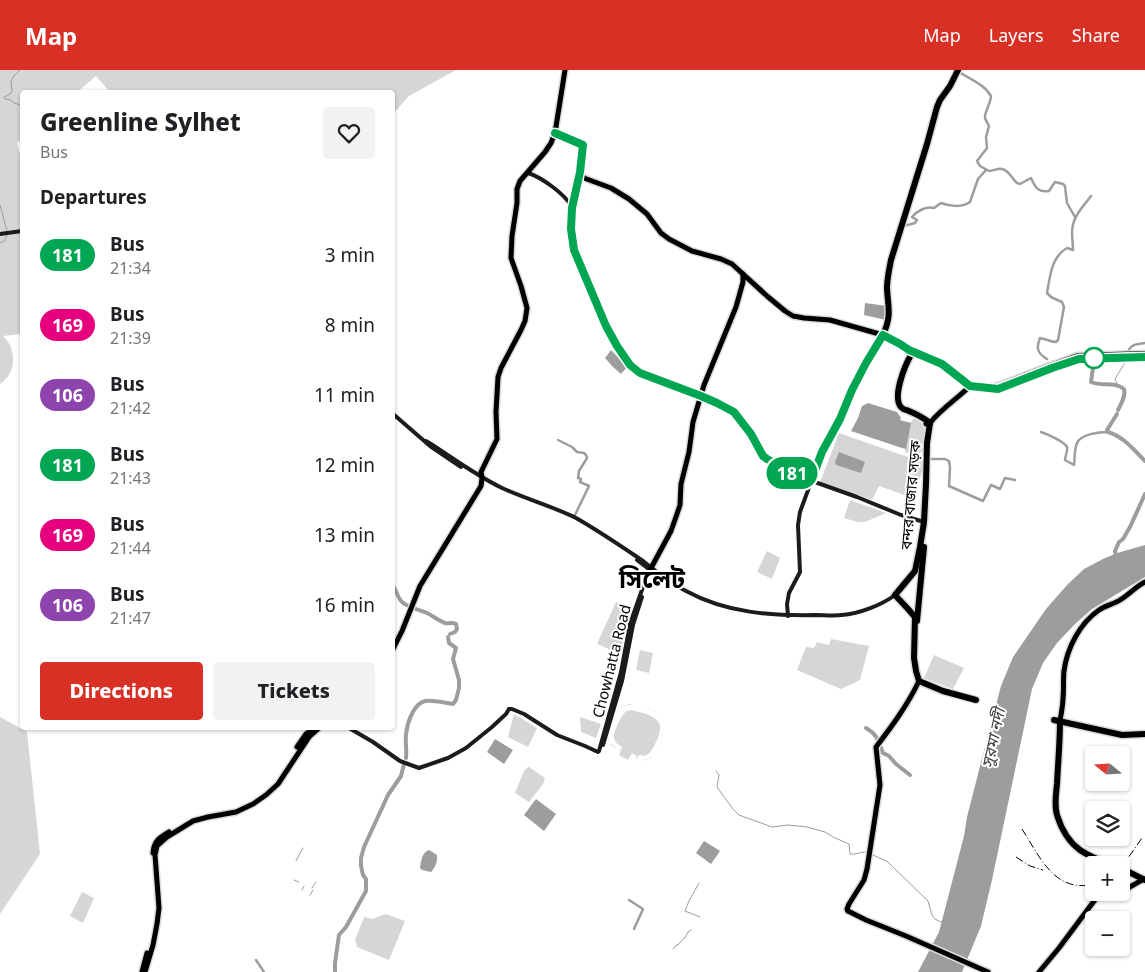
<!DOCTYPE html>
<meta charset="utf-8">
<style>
:root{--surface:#fff;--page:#f2f2f2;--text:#202124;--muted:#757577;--accent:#d93025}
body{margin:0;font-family:"Noto Sans","Noto Sans Bengali",sans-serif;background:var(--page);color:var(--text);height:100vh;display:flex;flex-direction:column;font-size:19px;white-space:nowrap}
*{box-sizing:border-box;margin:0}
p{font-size:16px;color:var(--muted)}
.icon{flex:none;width:28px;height:28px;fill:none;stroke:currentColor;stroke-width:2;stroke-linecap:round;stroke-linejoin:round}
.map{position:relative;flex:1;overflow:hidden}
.details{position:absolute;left:20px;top:20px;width:375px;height:640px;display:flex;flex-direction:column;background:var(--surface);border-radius:5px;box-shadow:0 1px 4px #0004}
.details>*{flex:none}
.badge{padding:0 10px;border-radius:16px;font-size:18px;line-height:32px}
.needle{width:32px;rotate:288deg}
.fabs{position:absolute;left:1085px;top:676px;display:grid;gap:10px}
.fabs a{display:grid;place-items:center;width:45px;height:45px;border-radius:5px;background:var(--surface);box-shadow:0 1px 4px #0004;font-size:25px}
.map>.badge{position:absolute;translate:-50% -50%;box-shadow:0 0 0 2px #fff}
h2{padding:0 20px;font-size:19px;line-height:45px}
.round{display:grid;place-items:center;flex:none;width:52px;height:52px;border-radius:5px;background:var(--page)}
.head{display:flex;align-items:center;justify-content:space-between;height:85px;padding:0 20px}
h1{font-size:24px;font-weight:800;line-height:38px}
.button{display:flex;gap:10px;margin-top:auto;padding:10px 20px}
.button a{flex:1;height:58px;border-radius:5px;background:var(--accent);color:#fff;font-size:20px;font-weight:800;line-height:58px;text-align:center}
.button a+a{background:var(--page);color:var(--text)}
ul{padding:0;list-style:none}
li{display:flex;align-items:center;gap:15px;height:70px;padding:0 20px}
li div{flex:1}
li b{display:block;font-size:19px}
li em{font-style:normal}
li .badge{min-width:55px;font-weight:700;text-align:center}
header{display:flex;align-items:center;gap:30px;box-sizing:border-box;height:70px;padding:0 25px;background:var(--accent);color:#fff}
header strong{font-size:24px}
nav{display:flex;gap:28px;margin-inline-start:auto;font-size:18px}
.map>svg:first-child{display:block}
.green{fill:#d6d6d6;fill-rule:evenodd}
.water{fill:#9d9d9d}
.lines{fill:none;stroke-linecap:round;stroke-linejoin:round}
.stream{stroke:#9d9d9d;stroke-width:1}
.canal{stroke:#9d9d9d;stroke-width:2.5}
.river{stroke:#9d9d9d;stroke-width:4}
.primary-casing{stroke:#dbdbdb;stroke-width:8}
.highway-casing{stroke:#dbdbdb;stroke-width:9}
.secondary{stroke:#1c1c1c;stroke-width:4}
.primary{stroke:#000;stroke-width:5}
.highway{stroke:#000;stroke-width:6}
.rail{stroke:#000;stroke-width:1;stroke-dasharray:8 2.5 1 2.5;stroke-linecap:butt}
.line-casing{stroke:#fff;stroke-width:11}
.line{stroke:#00a651;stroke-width:8}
.stop-dot{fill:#fff;stroke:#00a651;stroke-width:2.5}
.labels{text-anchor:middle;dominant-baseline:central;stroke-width:4;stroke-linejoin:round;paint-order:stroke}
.street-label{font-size:15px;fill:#000;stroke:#fff}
.water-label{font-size:16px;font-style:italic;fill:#3e3e3e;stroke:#fff}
.town-label{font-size:25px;font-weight:bold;fill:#000;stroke:#fff}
</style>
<header>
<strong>Map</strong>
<nav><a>Map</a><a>Layers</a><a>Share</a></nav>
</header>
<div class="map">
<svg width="1145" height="902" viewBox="0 0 1145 902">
<rect width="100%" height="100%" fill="#fff"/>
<g class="green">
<path d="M0,0H456L409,26L393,44L392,22H110L96,6L77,22H22V68L17,73L22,93V264L3,266C17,279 17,303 0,314Z"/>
<path d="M914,348L926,356V368L924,380L918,384L917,387L905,382C905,372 906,355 914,348Z"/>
<path d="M839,363L925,393L913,428L879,416L872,430L820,412Z"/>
<path d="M850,430L886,443L865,452H858L844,448Z"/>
<path d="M767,481L780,488L772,509L757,502Z"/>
<path d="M616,532L632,538L620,584L597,574Z"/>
<path d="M831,569L869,576L860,610L841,619L797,600L806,577L814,578L817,572L829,575Z"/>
<path d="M640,580L653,583L649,603L636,600Z"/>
<path d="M934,585L964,598L953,619L924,608Z"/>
<path d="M629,634L656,641L655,642C672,656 660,697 636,689L637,686L632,683L628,690L619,685L621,681L614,677L612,675H610C604,662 614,638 629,634ZM625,635H633L655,641V642C672,655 659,698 637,689L639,685L644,686C651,684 653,678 656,672C666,652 657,647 639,642C635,641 631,639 627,641C622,643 613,662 614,668C615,673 619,675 622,677L621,680L617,679L612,674L610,675C605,662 613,642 625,635Z"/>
<path d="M514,644L537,658L528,677L508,667Z"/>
<path d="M0,647L27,662L40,784L0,844Z"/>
<path d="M580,647L601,654L596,668L581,662Z"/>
<path d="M528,697H529L545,708L543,714L529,732L515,723L524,701Z"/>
<path d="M82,822L94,828L83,853L70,846Z"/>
<path d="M386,844L405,851L389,890L357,877L355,870L364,847L372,849Z"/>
</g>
<g class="water">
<path d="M865,233L887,236L886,250L864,245Z"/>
<path d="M611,280L627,297L621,304L613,297L605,288Z"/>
<path d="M868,333L897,342L901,348L900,350L911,353L906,379L902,378L851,361L858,348L862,336Z"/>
<path d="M839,382L865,392L861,403L836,395L835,392Z"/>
<path d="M1145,475V507L1092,539L1074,555L1057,573L1043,593L1032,619L992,810L981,856L962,902H918L939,862L964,766L967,747L987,669L1001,616L1013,587L1046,539L1068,514L1084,499L1103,489L1117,483Z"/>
<path d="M495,669L513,680L504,694L487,682Z"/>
<path d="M536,729L556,744L544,761L524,745Z"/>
<path d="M704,771L720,781L711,794L696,783Z"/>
<path d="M429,780L437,785C438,791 435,798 431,802L422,800L420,798C421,791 422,782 429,780Z"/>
</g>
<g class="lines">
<g class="stream">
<path d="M20,0L13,7L11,11L12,21L10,24L4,27L5,29L11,30L14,33L21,35L22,37"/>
<path d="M0,135L7,161"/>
<path d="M0,173L4,171L7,166"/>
<path d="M1118,315L1115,309L1126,291"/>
<path d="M716,701L719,705L717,717L733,739L739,745L772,757L788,755L807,757L825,762L833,767L849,774L850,784C855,785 860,782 865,782"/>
<path d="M873,785L888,792L895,799L928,831L932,845L935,849L941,852L943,851"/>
<path d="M296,791L303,778"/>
<path d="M294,810L299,812"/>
<path d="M699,813L689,831L685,841L700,847"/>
<path d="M312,818L316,812"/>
<path d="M302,820L304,816"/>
<path d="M310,825L313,820"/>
<path d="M673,879L676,875H678L684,868H685L688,862L691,860"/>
</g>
<g class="canal">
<path d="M959,2C970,9 984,14 991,26C991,33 984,43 985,48C986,51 988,54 989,56L986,67L987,78L977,91L980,96L989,101C993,101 998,98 1002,99C1009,100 1012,109 1017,113L1020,114L1031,108C1035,117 1038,123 1049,121L1055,112L1063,114L1065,116L1067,133L1075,147"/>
<path d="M904,156L915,153L917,150L912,147C917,141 926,136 934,138L941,133C949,136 962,138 970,132L978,109L986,100"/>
<path d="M1128,282C1131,274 1137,274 1145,273"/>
<path d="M1047,289C1037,283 1036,278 1040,268C1046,269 1051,272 1056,272L1058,270L1064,237L1062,232L1051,227L1047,223C1050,207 1051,187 1067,178L1073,180C1073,174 1072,168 1072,163C1072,147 1082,138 1091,126"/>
<path d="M1126,291V290"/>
<path d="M1041,362C1047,364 1065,372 1067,377C1068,380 1065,387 1065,390L1074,395C1075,388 1074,380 1077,373C1081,364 1099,362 1108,362"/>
<path d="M558,370L572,377L577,382L584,383L586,385L587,388L579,401L578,408L581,409L580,412L589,416L575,445"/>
<path d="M931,389H945L949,391L950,398L949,416L983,431L991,415L1000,419L1005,408L1015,410"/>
<path d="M392,516H393"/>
<path d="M629,830L643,839L634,859"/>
<path d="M256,890L264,902"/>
</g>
<g class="river">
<path d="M1095,282L1096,279"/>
<path d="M1094,291L1091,312C1102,317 1114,311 1124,319C1126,326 1121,334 1118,340"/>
<path d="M1117,344L1107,360L1108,362C1124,367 1134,380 1145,391"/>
<path d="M1116,487L1115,481L1119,472L1123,469L1130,457L1145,424"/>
<path d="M393,516C397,521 396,525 402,532C409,538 420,540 427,543C433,546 439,551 445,553C449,554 452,552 456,554L457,559L455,562L450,564"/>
<path d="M866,658C878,665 878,671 883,683L889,686L896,694L910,705"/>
<path d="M406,688C407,680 405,672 406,664C407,654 413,634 425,631C434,630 445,633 453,634L456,630L459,618V610L453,589L456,578L449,573L448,567"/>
<path d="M335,902V893L339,865L346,857L366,821V809L363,805L361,796V788L364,777L388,725L401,706L404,694"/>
</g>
<g class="primary-casing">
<g id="primary">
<path d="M555,63L583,75L580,102L584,108L611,118L629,129L647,144L661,163L669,169L692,181L721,189L732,194L767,226L785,241L793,246L804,248L830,250L883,265"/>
<path d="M926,354L930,353C941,339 957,329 970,316"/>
<path d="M650,500L671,461L677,444L680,435L681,414L689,382L693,352L704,315L736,237L743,212V204"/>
<path d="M392,581L402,561L420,516L481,416L482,408L481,402L497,369L496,342L498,307L501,298L521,260L525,251L527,238L521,216L511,188L512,166L517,133V119L520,111L545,82L551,73L555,63L565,0"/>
<path d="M1060,651C1061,644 1063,636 1063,628C1064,619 1063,610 1064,601C1067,578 1080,553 1099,540C1106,535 1114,534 1120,530C1129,525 1136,516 1145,512"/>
<path d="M297,677L306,664L314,658"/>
<path d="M153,783C154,771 159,768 169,762"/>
<path d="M1121,822L1144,809"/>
<path d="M848,841L847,839L849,834L864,810L867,799L880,715L876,677C892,656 907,636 919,611"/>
<path d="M848,841L866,850L906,866L988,902"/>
<path d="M142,902L147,883"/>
<path d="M145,902L153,875L157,854L159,838L155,785L157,776L167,767L193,751L208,747L236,742L253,734L266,725L278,714L309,667L319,658"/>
<path d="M1039,902L1059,878L1097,827L1101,825L1119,822"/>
</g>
</g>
<g class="highway-casing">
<g id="highway">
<path d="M958,0L950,16L940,30L937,37L927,74L891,190C889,200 887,209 887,218C888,238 892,245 883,265L900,274L909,280L942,294L970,316L994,317L999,316L1050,296L1078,286L1145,284"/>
<path d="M916,283L911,285C905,295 891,329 902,338C904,340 907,340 909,341C916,344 924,348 930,353"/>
<path d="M930,353L927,373L926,414L924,452L920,477L915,501L895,525L908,539L915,547L914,588L916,601L919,611L943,621L976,630"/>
<path d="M917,551L924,477"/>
<path d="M1054,650L1122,665L1145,664"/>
<path d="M1060,651C1060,672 1058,693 1057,714C1056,724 1054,735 1057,745C1061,758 1069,772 1080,780C1090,787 1101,791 1112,795"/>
<path d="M1121,798L1145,810"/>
</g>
</g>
<g class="secondary">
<path d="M580,102L572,138L571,159L574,180L606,256L617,276L630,295L640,303L701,326L717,333L734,342L747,358L763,386L767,389L798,406L857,427L901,445L924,452"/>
<path d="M528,103C541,107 565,124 571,136"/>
<path d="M0,164L22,161"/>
<path d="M392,343L430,376L461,397"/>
<path d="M426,371L431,374C454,389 477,406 502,418C526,429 552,436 576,448C599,461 621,476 643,491C657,502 670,513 686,521C726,543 772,546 816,545C824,545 833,546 842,545C858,544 882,535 895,525"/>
<path d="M637,490L663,510"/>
<path d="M788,546L787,534L789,523L800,502L798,455L800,442L822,382L865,295L883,265"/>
<path d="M509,639H512L524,644L557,665L585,676L598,682"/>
<path d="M349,658L373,672L400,691L419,698L448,688L466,678L492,657L506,644L509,639"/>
<path d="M603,675L622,611L633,555L642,527"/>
<path d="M599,681L621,602L630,554L644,514L650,500"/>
</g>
<use href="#primary" class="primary"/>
<use href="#highway" class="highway"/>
<g class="rail">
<path d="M1022,759C1039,785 1054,824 1094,814"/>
<path d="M1016,787L1030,796L1043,800"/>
<path d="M1121,798L1142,768"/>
</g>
</g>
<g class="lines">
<g class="line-casing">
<path id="line" d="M555,63L583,75L580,102L572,138L571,159L574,180L606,256L617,276L630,295L640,303L701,326L717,333L734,342L751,364L763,386L767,389L798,406L811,411L822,382L840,349L852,320L866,293L883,265L900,274L909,280L942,294L970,316L998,319L1052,298L1079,289L1145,287"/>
</g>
<use href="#line" class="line"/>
</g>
<circle class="stop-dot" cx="1094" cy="288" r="10"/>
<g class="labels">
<g class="street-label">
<text transform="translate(910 425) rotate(-85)">বন্দর বাজার সড়ক</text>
<text transform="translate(611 591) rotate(-76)">Chowhatta Road</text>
</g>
<g class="water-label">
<text transform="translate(993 668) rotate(-78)">সুরমা নদী</text>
</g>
<g class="town-label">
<text x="652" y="508">সিলেট</text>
</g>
</g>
</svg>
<div class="fabs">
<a><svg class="needle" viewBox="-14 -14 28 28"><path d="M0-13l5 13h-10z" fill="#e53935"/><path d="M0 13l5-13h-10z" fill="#757577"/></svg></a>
<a><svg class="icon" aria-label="layers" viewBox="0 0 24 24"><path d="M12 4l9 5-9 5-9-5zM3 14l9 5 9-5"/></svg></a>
<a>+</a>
<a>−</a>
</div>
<b class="badge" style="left:792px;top:403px;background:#00a651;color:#fff">181</b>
<section class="details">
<div class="head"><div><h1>Greenline Sylhet</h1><p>Bus</p></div><a class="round"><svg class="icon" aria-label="heart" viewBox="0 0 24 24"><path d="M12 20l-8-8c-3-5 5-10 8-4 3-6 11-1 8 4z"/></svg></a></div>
<h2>Departures</h2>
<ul>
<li><span class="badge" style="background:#00a651;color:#fff">181</span><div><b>Bus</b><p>21:34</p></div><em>3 min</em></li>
<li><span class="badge" style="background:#e6007e;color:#fff">169</span><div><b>Bus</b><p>21:39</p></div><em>8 min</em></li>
<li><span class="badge" style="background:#8e44ad;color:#fff">106</span><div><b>Bus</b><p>21:42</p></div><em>11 min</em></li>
<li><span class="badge" style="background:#00a651;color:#fff">181</span><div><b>Bus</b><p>21:43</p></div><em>12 min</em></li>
<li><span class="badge" style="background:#e6007e;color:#fff">169</span><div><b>Bus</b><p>21:44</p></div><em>13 min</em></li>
<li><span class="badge" style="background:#8e44ad;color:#fff">106</span><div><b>Bus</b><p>21:47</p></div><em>16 min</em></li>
</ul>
<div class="button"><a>Directions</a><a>Tickets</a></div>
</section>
</div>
